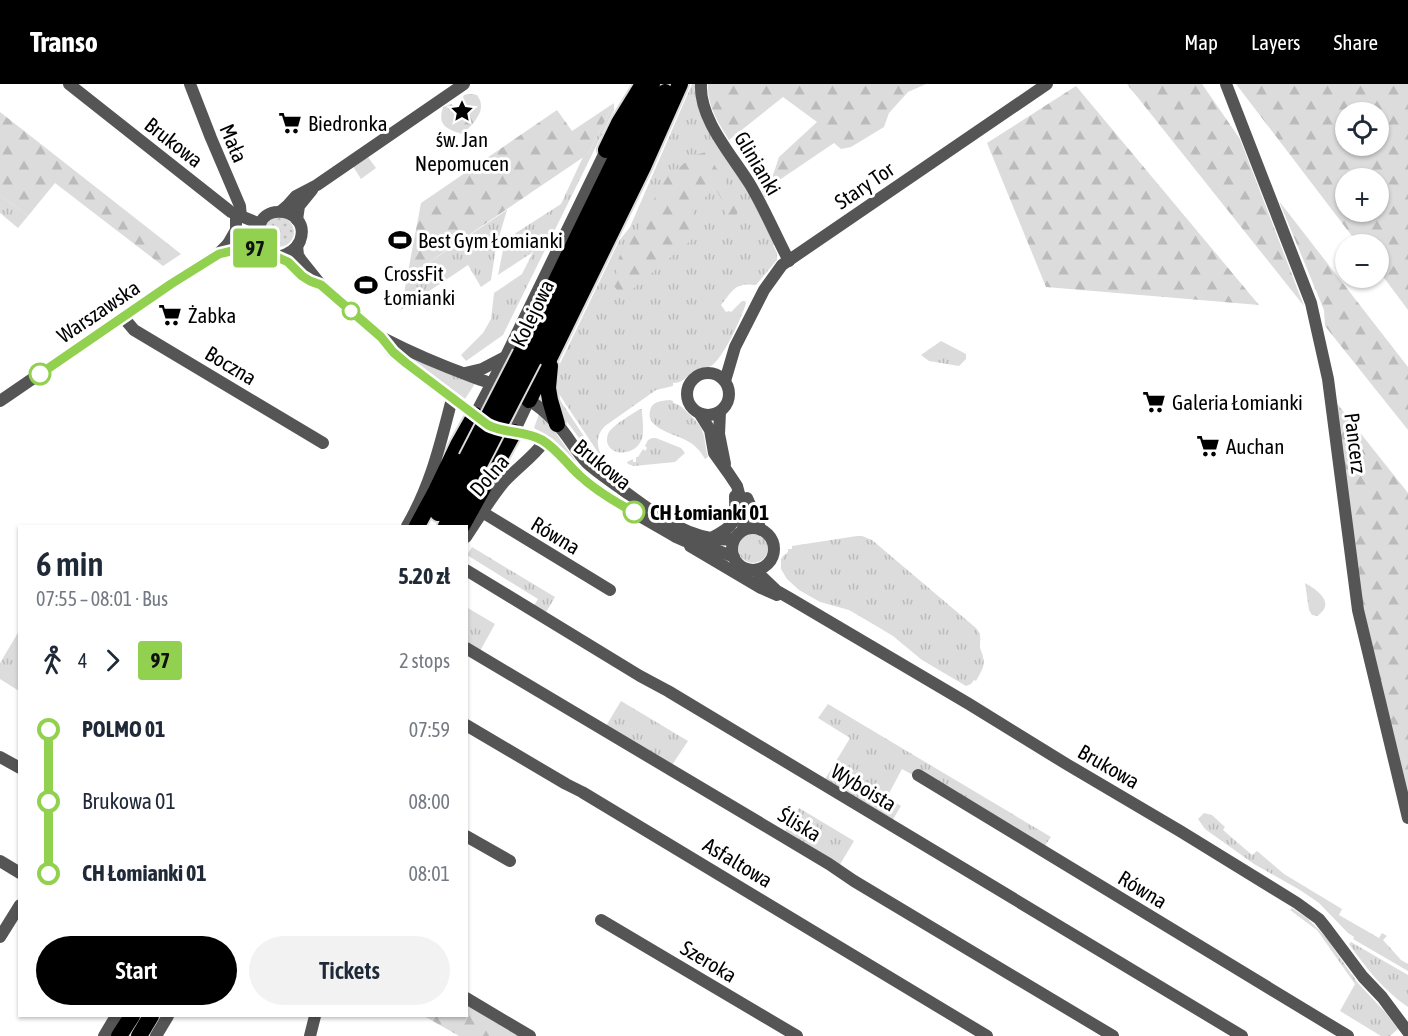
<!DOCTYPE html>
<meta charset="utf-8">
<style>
:root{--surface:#fff;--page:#f2f2f3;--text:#1f2937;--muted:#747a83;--accent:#000}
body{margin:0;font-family:"Asap Condensed",sans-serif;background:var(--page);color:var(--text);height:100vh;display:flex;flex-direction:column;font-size:22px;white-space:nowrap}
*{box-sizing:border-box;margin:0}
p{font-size:20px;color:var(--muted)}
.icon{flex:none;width:33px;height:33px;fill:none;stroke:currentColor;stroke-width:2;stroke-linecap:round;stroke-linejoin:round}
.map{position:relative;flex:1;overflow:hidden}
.panel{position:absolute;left:18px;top:441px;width:450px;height:492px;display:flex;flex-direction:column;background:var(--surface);border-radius:0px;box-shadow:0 2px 4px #0004}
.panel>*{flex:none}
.badge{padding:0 12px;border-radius:4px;font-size:21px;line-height:39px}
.tools{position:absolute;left:1335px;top:18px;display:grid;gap:12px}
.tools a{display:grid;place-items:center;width:54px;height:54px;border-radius:50%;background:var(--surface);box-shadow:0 2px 4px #0004;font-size:30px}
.map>.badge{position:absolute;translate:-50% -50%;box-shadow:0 0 0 3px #fff}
.legs{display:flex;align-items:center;gap:9px;height:66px;padding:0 18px;font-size:20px}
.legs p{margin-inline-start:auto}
.head{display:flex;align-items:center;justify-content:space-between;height:102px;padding:0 18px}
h1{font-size:33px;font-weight:600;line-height:45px}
.cta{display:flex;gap:12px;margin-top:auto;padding:12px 18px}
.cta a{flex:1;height:69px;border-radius:36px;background:var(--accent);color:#fff;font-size:24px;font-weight:600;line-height:69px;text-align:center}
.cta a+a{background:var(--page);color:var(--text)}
ul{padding:0 18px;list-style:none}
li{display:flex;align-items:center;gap:21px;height:72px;font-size:22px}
li i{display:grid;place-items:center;width:9px;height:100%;margin:0 8px;background:currentColor}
li i::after{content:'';width:15px;height:15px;margin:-8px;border:4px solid;border-radius:50%;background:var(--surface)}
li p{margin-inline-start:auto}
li:first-child i{background:linear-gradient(#0000 50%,currentColor 0)}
li:last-child i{background:linear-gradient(currentColor 50%,#0000 0)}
header{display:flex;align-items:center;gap:36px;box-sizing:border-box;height:84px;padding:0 30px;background:var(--accent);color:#fff}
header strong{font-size:28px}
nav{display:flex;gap:33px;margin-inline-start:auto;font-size:21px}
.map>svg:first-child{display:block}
.grass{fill:url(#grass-tufts)}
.forest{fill:url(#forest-firs);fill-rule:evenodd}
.garden{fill:url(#garden-dots)}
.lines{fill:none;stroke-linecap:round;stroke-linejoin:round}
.highway-casing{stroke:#dbdbdb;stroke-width:20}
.minor{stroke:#555;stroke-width:12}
.highway{stroke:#000;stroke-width:16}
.highway-bridge-casing{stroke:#dbdbdb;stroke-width:20;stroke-linecap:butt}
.highway-bridge{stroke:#000;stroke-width:16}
.line-1-casing{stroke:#fff;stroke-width:14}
.line-1{stroke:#92d050;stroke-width:9}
.stop-1-dot{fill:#fff;stroke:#92d050;stroke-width:3}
.labels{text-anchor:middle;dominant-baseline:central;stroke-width:6;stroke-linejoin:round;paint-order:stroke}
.poi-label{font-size:21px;fill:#000;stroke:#fff;text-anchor:start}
.street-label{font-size:21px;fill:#000;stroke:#fff}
.stop-label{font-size:21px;font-weight:bold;fill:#000;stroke:#fff;text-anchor:start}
</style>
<header>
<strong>Transo</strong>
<nav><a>Map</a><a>Layers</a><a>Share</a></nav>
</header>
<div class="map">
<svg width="1408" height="952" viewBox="0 0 1408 952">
<defs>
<pattern id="grass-tufts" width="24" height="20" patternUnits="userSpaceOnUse" patternTransform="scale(1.5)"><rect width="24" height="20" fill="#dcdcdc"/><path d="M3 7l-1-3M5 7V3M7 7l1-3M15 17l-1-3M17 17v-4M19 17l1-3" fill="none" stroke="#bbb"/></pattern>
<pattern id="forest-firs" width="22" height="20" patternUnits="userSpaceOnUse" patternTransform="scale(1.5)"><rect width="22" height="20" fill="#dcdcdc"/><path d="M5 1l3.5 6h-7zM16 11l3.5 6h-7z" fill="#bbb"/></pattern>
<pattern id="garden-dots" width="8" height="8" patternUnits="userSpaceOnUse" patternTransform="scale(1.5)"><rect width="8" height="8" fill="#dcdcdc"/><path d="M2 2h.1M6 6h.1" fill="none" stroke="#bbb" stroke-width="1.8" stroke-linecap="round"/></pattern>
</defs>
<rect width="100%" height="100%" fill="#fff"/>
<g class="grass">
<path d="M692,0H697L776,160L773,161L777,169V176L756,201C735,198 733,206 721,221L726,228L729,227L731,228L742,217H745L746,219C742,233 723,275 711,282C705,285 698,284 693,288C685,293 683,299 673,299V302L656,306L605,342C596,351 596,362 602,372L601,373L559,310L557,309L555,290L619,157L630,143Z"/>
<path d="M614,19V26L503,251L466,277L461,271L483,249L491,235L494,209L522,190L533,168L498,191L505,156L561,120L583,73L588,70Z"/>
<path d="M368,73L376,84L361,95L354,84V82Z"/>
<path d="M0,111L28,132L18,144L0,129Z"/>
<path d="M507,126L496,163L491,196L481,203L468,181L401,226L407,193Z"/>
<path d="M941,257L966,270V275L959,282L929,277L921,271Z"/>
<path d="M404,269L476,298L465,315Z"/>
<path d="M558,313L597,372L606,383L591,370L562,331Z"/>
<path d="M670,316L673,317V319C681,321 683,324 689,330C708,348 702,350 708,373L705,375C701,368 696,362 689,358C677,350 645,345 650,327C652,317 661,317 670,316Z"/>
<path d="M640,325H642C642,334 645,349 641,357C631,376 601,370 608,350C611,342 632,330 640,325Z"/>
<path d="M539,330L547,337L578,380L553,355L534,344Z"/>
<path d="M652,354H656L681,364L685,369L675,378L634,382L628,380L627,378L633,375V378H636V373H638L643,365L645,367L647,364L645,362L648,356Z"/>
<circle cx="753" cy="464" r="15"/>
<path d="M857,452H862L872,456L976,544C982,551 980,554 980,563C981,568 982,568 983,573C986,582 980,589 976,597L974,596L971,600L966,602L922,576L893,552L878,543L849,526L820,518L799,506L787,495L781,485V476L783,472L788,468V465H792V462Z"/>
<path d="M472,463L555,513L545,530L533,523L538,515L467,471Z"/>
<path d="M1305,499C1316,505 1337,519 1317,532L1312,531L1309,526Z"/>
<path d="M466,523L495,540L480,567L467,559Z"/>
<path d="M19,547V607L0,595V579Z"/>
<path d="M621,617L688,657L672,681L606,642Z"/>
<path d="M828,620L1051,753L1044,763L902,685L887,713L901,722L892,737L824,697L850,654L818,634Z"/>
<path d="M799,724L854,757L839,782L784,749Z"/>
<path d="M1204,729L1212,731L1225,743L1223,746L1252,771L1257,767L1284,790L1342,825L1339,831L1379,854L1382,849L1387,852L1383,856L1401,876L1408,880V887L1353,855L1354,853L1348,849L1319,819L1300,806L1254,780L1205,745L1198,735Z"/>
<path d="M1292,824L1307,834L1325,852L1357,898L1385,928L1398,945L1390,952H1381L1340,927L1355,900L1317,846L1290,826Z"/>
<path d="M1351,858L1408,891V923C1383,906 1366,884 1349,860Z"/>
</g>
<g class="forest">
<path d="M708,0H926L908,8L889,29L884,43L851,63L841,65L834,59L775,99L772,106L765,114L760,103L772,94L779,73L817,38L783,13L729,56C718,38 707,22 708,0Z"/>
<path d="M1127,0H1202L1240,55L1304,222Z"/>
<path d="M1236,0H1408V226L1379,187L1378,160H1358ZM1346,28H1378V62H1346ZM1346,94H1378V128H1346Z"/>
<path d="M1076,2L1259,221L1046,203L987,59Z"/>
<path d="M471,10L477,11C479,14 481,17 481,21C482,31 470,44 462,50C447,45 437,42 443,23L451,20L456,24L460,30H463L465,26L460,19L464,11Z"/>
<path d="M614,19L588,70L407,193L421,119L557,26L572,47Z"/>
<path d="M0,28L181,170L163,182L55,99L28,132L0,111Z"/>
<path d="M706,68L740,121L735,136L725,132V121L715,104L692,125L696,152L629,208L620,210L614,202L619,173L646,134L655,113L668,92L695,71Z"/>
<path d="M1279,117L1408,283V346L1325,242L1324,226Z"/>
<path d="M1335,317L1408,409V719L1362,534Z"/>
<path d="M467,918L521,952H459L424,932H466Z"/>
</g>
<circle class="garden" cx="279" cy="148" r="15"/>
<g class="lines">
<g class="highway-casing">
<g id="highway">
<path d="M606,66L619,39L643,0"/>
<path d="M521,269L652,0"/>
<path d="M533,276L665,8"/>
<path d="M550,282L548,304L550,316L557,340"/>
<path d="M529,316L643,83L680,0"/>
<path d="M438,429L467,374"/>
<path d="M417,442L436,407L458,361L475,331"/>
<path d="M446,442L479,381"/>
<path d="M462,442L514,348"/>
<path d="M119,952L132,932"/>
<path d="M139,952L151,932"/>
</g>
</g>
<g class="minor">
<path d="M69,0L231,128L260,140"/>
<path d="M190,0L211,54L240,122L241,133"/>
<path d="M701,0C699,36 733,72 751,102C765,126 776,152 789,177"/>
<path d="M1226,0L1311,219L1328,295L1358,526L1408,734"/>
<path d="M281,127L288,121L296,112L317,101L464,0"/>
<path d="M297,136L299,122L312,106"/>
<path d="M228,160L236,146V131"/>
<path d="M297,162L298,171L301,176L321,201L381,253L392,268L481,336"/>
<path d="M264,167C239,114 314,119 300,157C296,166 287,171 278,173"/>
<path d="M220,170L248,163H254L288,178L302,192L310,197L320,201"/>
<path d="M123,233L134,246L323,359"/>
<path d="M385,255C414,270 443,282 473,293C491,300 508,303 524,313C536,320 547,329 556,339C568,351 575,367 587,379C597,388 609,396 620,404C652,428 692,460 734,455"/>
<circle cx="708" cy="310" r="21"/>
<path d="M465,289L482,285L505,273"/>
<path d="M725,297L735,263L764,206L782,181L1047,0"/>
<path d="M0,317L171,200L218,170L228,160L258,146"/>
<path d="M720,328L719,350L725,380"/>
<path d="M700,330L710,346L714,369L729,390L737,402L744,428L743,446"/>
<path d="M475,331L506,272L606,66"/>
<path d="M508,347C554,350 561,379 594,403C620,422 649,437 676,453L685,457L709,463L734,473"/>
<path d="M514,348L529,316"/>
<path d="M747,414L761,446"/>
<path d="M482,428L610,506"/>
<path d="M407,442C431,401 440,361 452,315"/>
<circle cx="753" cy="465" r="21"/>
<path d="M466,453C478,435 490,415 504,398C517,384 533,373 544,358"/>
<path d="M711,454C735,442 736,439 735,412"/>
<path d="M690,462L761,504L777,511"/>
<path d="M466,486L640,592L668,607L1242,952"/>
<path d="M755,486L777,507L791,515L969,620L1068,681L1180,747L1297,819L1319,835L1327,845L1363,893L1382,913L1408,948"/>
<path d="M466,564L829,780L854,797L1113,952"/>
<path d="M466,641L566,700L582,708L987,952"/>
<path d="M0,673L20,684"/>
<path d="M918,691L1348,952"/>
<path d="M466,752L510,777"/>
<path d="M0,777L20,789"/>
<path d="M601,836L797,952"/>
<path d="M0,853L20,821"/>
<path d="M466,914L530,952"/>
<path d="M104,952L116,932"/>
<path d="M156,952L168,932"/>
<path d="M310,952L315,932"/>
</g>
<use href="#highway" class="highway"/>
<g class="highway-bridge-casing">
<g id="highway-bridge">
<path d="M467,374L521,269"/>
<path d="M479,381L533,276"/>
</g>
</g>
<use href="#highway-bridge" class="highway-bridge"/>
</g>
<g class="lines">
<g class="line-1-casing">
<path id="line-1" d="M40,290L171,200L219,170L248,163H254L288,178L302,192L310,197L321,201L381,253L393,268L406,279L488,341C505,350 525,346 542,356C557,365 567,380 579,391C595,406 615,418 634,428"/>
</g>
<use href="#line-1" class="line-1"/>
</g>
<defs>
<g id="sight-bare" transform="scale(1.8)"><path d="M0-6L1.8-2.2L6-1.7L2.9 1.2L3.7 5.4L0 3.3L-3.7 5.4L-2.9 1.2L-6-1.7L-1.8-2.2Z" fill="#000" stroke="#fff" stroke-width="2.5" paint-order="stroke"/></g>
<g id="supermarket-bare" transform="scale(1.8)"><path d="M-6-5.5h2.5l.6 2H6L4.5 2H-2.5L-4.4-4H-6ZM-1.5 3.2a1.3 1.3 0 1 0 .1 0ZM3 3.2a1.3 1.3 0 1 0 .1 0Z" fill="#000" stroke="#fff" stroke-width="2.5" paint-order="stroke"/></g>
<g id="stadium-bare" transform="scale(1.8)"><path d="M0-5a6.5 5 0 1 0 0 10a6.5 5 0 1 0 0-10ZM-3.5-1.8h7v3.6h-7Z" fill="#000" stroke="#fff" stroke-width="2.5" paint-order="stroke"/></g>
</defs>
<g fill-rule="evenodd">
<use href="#sight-bare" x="462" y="27"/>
<use href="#supermarket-bare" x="290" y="39"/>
<use href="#stadium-bare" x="400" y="156"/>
<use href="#stadium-bare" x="366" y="201"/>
<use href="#supermarket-bare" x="170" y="231"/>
<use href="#supermarket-bare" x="1154" y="318"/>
<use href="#supermarket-bare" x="1208" y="362"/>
</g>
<g class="stop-1-dot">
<circle cx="351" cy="227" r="8"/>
<circle cx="40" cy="290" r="10"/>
<circle cx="634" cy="428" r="10"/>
</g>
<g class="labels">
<g class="poi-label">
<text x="308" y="39">Biedronka</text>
<text x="462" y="55" text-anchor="middle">św. Jan<tspan x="462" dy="24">Nepomucen</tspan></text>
<text x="418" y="156">Best Gym Łomianki</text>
<text x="384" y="189">CrossFit<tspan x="384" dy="24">Łomianki</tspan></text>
<text x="188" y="231">Żabka</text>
<text x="1172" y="318">Galeria Łomianki</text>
<text x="1226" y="362">Auchan</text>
</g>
<g class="street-label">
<text transform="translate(174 58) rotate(38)">Brukowa</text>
<text transform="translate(234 59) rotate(67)">Mała</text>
<text transform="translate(758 79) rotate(59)">Glinianki</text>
<text transform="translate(864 101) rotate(-34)">Stary Tor</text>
<text transform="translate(98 227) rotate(-34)">Warszawska</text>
<text transform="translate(532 229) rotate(-64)">Kolejowa</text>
<text transform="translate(231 281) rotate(31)">Boczna</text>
<text transform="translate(1356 359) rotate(83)">Pancerz</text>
<text transform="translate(603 380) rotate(39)">Brukowa</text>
<text transform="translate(489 391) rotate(-49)">Dolna</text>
<text transform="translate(556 451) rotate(31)">Równa</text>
<text transform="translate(1109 682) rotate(30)">Brukowa</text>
<text transform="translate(864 703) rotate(31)">Wyboista</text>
<text transform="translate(800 740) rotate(31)">Śliska</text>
<text transform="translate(738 778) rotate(31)">Asfaltowa</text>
<text transform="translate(1143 805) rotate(31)">Równa</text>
<text transform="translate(709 877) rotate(31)">Szeroka</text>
</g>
<g class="stop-label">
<text x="650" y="428">CH Łomianki 01</text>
</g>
</g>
</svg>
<div class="tools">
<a><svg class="icon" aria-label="locate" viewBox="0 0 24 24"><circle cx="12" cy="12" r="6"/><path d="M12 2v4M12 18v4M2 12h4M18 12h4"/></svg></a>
<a>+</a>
<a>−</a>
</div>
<b class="badge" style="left:255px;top:164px;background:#92d050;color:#111">97</b>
<section class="panel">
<div class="head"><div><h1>6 min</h1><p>07:55 – 08:01 · Bus</p></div><b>5.20 zł</b></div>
<div class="legs"><svg class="icon" aria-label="walk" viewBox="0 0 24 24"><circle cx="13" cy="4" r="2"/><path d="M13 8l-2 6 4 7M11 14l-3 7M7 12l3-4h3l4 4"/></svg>4<svg class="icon" aria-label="forward" viewBox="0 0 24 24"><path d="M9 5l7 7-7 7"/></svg><b class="badge" style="background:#92d050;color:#111">97</b><p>2 stops</p></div>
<ul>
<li><i style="color:#92d050"></i><b>POLMO 01</b><p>07:59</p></li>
<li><i style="color:#92d050"></i><span>Brukowa 01</span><p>08:00</p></li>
<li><i style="color:#92d050"></i><b>CH Łomianki 01</b><p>08:01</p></li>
</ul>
<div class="cta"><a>Start</a><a>Tickets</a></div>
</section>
</div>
